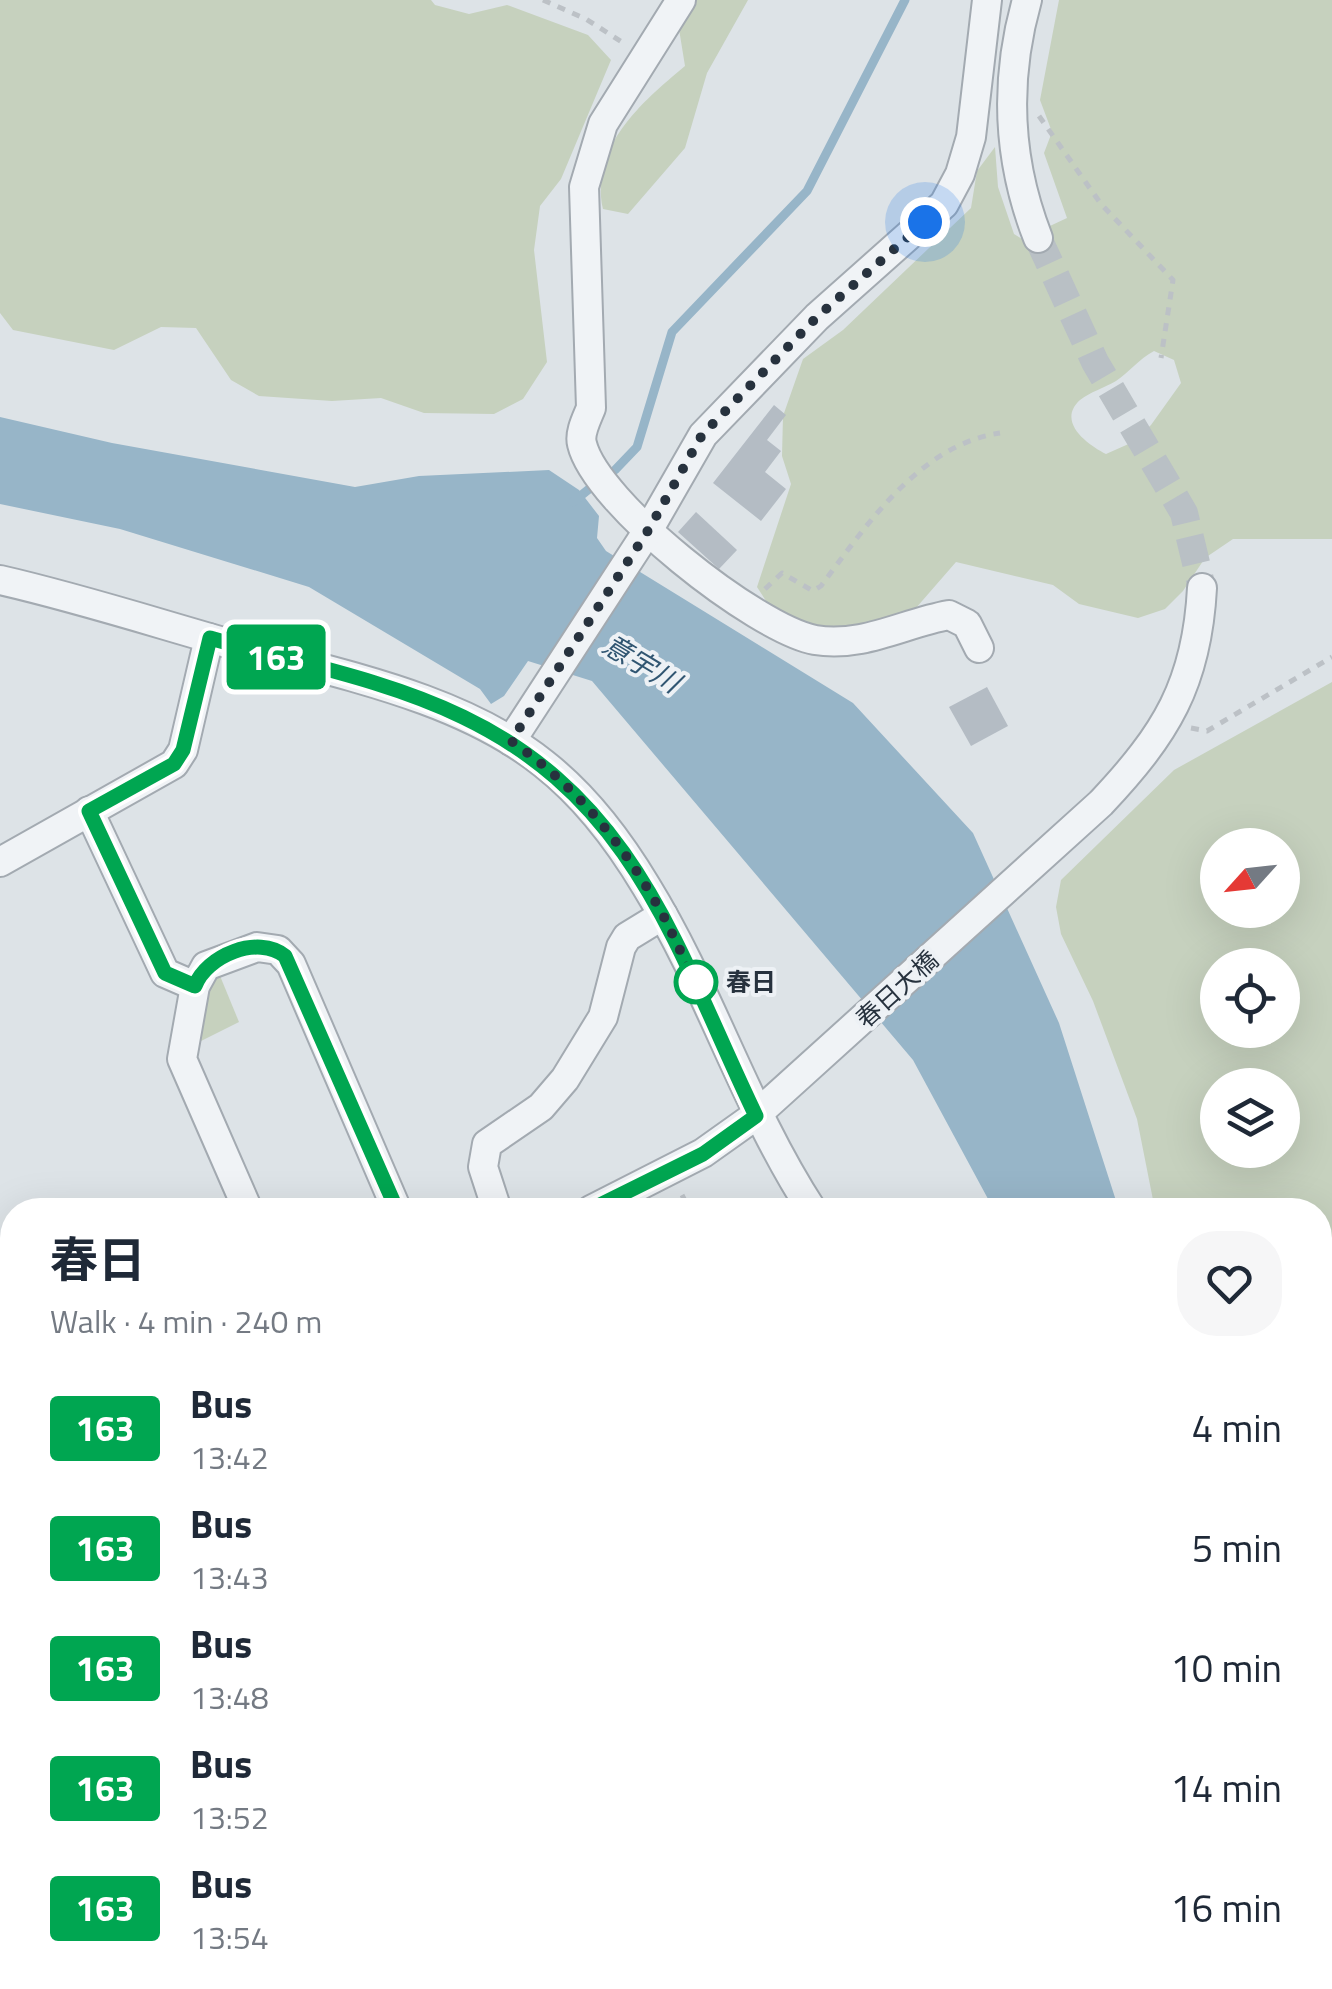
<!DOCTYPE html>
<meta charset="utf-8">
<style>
:root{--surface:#fff;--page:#f6f6f7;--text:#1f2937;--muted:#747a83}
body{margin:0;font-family:"Titillium Web","Noto Sans JP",sans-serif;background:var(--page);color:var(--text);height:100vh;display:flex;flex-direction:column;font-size:38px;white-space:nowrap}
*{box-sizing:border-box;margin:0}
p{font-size:32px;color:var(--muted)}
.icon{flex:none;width:55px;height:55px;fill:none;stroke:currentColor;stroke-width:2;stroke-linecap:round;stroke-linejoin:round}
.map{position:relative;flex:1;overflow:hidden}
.drawer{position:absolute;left:0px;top:1198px;width:1332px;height:792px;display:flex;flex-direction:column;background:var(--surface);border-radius:40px 40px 0 0;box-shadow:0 10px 40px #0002}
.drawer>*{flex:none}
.badge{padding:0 20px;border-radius:8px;font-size:35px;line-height:65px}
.needle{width:65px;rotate:243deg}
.fabs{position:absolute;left:1200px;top:828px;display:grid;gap:20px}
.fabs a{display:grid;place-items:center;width:100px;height:100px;border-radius:50%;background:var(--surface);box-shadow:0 10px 40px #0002;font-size:50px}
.you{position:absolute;width:50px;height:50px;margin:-25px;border:8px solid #fff;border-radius:50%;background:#1a73e8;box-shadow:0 0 0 15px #1a73e833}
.map>.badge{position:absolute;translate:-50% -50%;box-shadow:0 0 0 5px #fff}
.round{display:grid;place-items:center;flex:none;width:105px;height:105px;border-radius:40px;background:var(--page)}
.overview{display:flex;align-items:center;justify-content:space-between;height:170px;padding:0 50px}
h1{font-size:48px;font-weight:700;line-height:75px}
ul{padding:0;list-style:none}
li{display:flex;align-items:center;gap:30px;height:120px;padding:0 50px}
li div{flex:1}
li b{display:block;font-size:38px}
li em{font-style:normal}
li .badge{min-width:110px;font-weight:700;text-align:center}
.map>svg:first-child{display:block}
.green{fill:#c6d1be;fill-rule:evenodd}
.water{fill:#97b5c8}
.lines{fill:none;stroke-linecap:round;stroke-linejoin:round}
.stream{stroke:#97b5c8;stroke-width:9}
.building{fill:#b4bcc4}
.minor-tunnel{stroke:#b9c0c5;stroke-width:28;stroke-dasharray:28 14;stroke-linecap:butt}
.minor-casing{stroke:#a3aab1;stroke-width:32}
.path{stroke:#bcc1c6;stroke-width:5;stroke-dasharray:8 8;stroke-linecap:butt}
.minor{stroke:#f0f3f6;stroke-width:28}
.line-casing{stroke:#fff;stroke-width:22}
.line{stroke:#00a651;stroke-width:15}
.walk{stroke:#27323e;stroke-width:10;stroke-dasharray:0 18}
.stop-dot{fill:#fff;stroke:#00a651;stroke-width:5}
.labels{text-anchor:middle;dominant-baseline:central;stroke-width:8;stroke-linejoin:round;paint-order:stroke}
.stop-label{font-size:25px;font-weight:bold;fill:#27323e;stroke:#edf1f5;text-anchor:start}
.street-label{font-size:25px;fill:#27323e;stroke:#edf1f5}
.water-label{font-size:28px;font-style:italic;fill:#315672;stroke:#edf1f5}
</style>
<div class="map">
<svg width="1332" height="1989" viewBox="0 0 1332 1989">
<rect width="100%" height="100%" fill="#dde3e7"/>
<g class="green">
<path d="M0,0H431L435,5L469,14L507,5L588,35L611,60L561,179L540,206L534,250L547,362L523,399L494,414L424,413L381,398L332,401L259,396L231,380L196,328L161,327L114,350L13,330L0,313Z"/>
<path d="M697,0H748L707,73L685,148L628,214L603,209C590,146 641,103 685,66L679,29Z"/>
<path d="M1059,0H1332V539H1233L1205,558L1183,591L1165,609L1138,618L1079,604L1053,585L956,562L909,616L849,634L779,621L757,587L791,484L782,456L783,416L803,359L843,330L971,208L977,171L995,147L998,187L1014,234L1022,239L1067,218L1044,153L1052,132L1040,100ZM1154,351L1174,360L1181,383L1151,425L1133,442L1106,454C1088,445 1056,422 1080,400C1090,392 1104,388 1116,381C1129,372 1139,359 1154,351Z"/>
<path d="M1332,682V1753L1320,1726V1210H1155L1137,1119L1093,1001L1061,934L1056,907L1061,880L1174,770ZM1218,845H1282V910H1218ZM1218,965H1282V1030H1218ZM1282,1085V1150H1218V1085Z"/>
<path d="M218,971L239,1022L197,1043L207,981Z"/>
</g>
<g class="water">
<path d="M0,417L112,443L355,487L419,476L549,470L579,490L599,516L597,538L606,551L853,703L973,833L1059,1023L1119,1210H994L913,1060L592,681L528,661L504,696L491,704L480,689L309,587L120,529L0,504Z"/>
<path d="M1186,1978H1319L1322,1989H1189Z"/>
</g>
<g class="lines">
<g class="stream">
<path d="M615,470L637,447L672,332L807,191L905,0"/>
<path d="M573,502L594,485"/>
<path d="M526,1208V1210"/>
</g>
</g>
<g class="building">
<path d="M774,405L786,415L767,440L781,451L765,472L786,489L761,521L713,483Z"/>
<path d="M696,512L737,550L719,569L678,532Z"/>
<path d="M987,687L1008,726L971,746L949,707Z"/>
</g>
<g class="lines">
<path class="minor-tunnel" d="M1038,238L1095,362L1184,513L1202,588"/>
<g class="minor-casing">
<g id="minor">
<path d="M681,0L603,124L584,187L591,408C587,418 579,433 582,444C596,503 756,629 815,640C863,648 904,623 949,615L967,624L979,648"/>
<path d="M1027,0C1004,81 1007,159 1038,238"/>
<path d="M0,580C79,598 156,623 234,645C337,674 459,696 544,764C586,797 619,841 646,886C710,990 745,1107 812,1210"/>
<path d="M511,741L649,529L703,435L817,317L944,204L960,174L971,137L987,0"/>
<path d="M89,811L165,973L195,986"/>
<path d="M0,862L174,764L183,750L209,638"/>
<path d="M248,1210L182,1059L195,986L206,966L257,947L278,950L291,964L397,1210"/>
<path d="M497,1210L483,1167L487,1144L541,1107L565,1079L603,1017L621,947L627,937L663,915"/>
<path d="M591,1210L703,1153L755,1116L1101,803C1166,734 1197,684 1202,588"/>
<path d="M0,1309L12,1308"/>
<path d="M1099,1978L1103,1989"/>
</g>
</g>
<g class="path">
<path d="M543,0L586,19L625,44"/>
<path d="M1039,116L1101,204L1173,280L1161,358"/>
<path d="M765,589L782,573L813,591L821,586C866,526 919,445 1000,433"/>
<path d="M1191,728L1207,731L1332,657"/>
<path d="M682,1195L690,1210"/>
<path d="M6,1335L12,1351"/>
<path d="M0,1741L12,1735"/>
<path d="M1320,1749L1332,1776"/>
<path d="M0,1938L12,1969"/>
<path d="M16,1978L21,1989"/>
<path d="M515,1978L520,1989"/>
<path d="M838,1978L843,1989"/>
<path d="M607,1989L635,1978"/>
</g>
<use href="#minor" class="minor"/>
</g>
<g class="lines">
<g class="line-casing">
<path id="line" d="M397,1210L285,956C258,934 206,956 195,986L165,973L89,811L174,764L183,750L210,638C293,662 385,679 463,717C638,801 678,954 756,1116L703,1154L590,1210"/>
</g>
<use href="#line" class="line"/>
<path class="walk" d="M696,982C690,972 674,937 664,917C625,846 578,787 511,741L649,529L702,435L817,317L925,222"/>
</g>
<circle class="stop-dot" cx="696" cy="982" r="20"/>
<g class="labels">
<g class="stop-label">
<text x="726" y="982">春日</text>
</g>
<g class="street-label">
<text transform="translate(897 989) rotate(-42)">春日大橋</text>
</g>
<g class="water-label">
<text transform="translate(642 663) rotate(31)">意宇川</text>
</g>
</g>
</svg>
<div class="fabs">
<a><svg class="needle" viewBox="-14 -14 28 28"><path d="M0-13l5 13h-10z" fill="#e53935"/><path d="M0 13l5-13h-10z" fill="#747a83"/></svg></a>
<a><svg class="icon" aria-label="locate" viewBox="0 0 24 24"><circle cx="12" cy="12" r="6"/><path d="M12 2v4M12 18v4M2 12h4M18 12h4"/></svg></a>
<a><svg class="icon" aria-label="layers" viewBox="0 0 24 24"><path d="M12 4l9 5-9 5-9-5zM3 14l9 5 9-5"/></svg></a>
</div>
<div class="you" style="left:925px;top:222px"></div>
<b class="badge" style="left:276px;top:657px;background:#00a651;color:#fff">163</b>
<section class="drawer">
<div class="overview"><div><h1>春日</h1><p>Walk · 4 min · 240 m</p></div><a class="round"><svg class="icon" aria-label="heart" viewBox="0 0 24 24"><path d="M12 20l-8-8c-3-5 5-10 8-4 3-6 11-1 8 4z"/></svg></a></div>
<ul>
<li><span class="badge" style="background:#00a651;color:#fff">163</span><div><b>Bus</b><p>13:42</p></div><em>4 min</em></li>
<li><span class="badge" style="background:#00a651;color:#fff">163</span><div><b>Bus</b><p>13:43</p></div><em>5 min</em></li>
<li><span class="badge" style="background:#00a651;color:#fff">163</span><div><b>Bus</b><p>13:48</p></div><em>10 min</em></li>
<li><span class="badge" style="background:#00a651;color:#fff">163</span><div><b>Bus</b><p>13:52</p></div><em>14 min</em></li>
<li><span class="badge" style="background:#00a651;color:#fff">163</span><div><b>Bus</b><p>13:54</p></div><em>16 min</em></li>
</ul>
</section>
</div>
